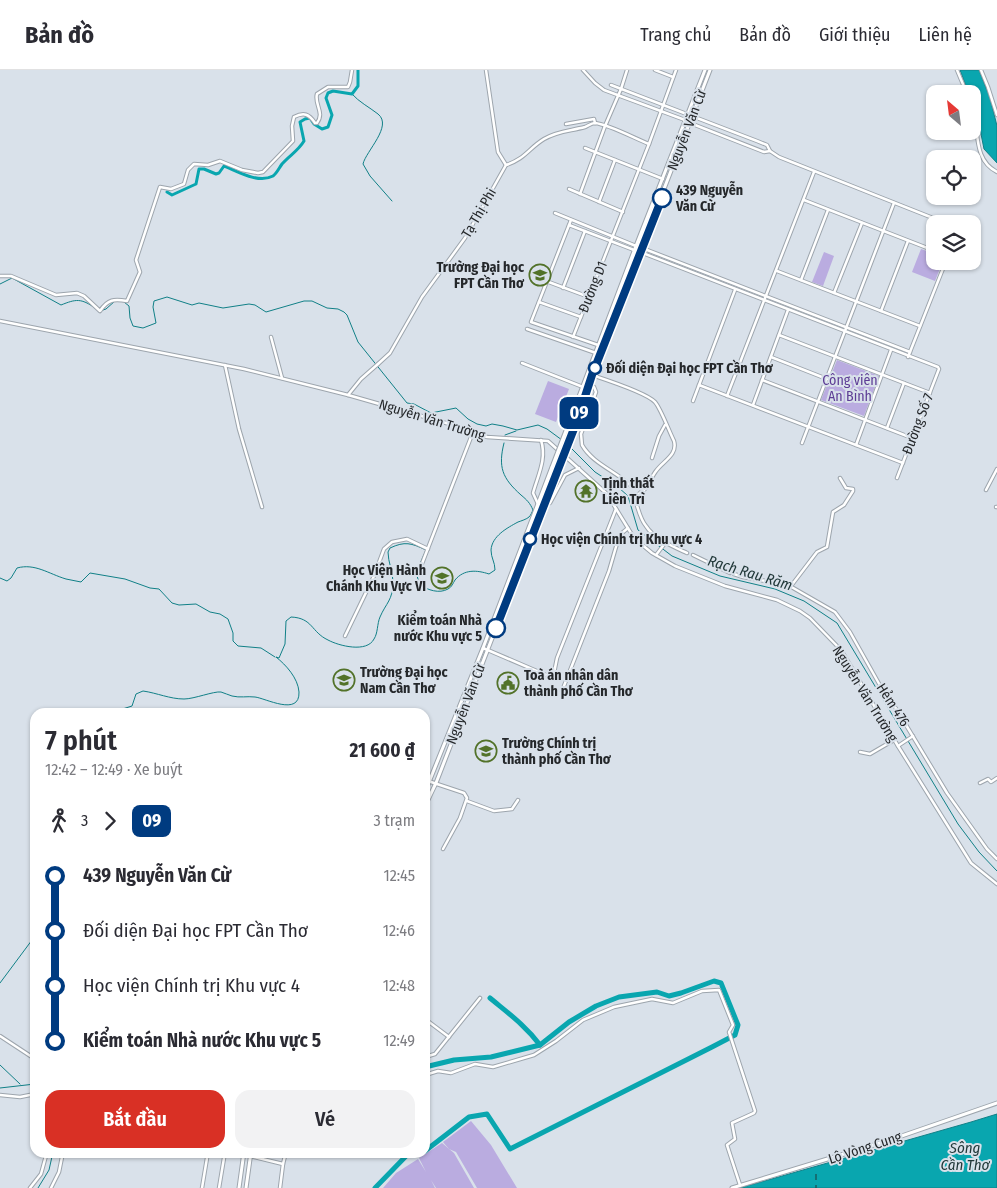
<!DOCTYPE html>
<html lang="vi">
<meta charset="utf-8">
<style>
:root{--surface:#fff;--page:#f2f2f3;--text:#2b2b33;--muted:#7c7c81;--line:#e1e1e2;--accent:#d93025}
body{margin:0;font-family:"Fira Sans Condensed",sans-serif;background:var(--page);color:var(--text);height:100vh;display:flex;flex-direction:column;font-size:19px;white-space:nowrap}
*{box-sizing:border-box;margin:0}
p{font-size:16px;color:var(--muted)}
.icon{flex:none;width:28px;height:28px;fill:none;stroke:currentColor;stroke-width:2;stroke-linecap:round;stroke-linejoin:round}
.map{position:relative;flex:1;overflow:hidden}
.drawer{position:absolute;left:30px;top:638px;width:400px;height:450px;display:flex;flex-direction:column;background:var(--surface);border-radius:15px;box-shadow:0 1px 4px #0004}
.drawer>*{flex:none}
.badge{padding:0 10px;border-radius:8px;font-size:18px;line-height:32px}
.needle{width:32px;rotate:332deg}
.controls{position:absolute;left:926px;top:15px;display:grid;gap:10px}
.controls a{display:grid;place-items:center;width:55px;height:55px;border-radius:10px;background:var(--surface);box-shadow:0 1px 4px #0004;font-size:25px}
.map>.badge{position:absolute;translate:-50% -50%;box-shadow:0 0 0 2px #fff}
.legs{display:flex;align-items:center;gap:8px;height:55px;padding:0 15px;font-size:16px}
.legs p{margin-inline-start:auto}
.overview{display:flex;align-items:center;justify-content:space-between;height:85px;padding:0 15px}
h1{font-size:28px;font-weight:600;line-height:38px}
.action{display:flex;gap:10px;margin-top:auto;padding:10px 15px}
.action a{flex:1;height:58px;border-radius:15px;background:var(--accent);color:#fff;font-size:20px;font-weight:600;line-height:58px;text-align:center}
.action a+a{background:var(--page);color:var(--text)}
ul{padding:0 15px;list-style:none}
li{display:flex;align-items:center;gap:18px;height:55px;font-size:19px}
li i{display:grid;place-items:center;width:8px;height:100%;margin:0 6px;background:currentColor}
li i::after{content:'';width:12px;height:12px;margin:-6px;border:4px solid;border-radius:50%;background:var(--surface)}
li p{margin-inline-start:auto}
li:first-child i{background:linear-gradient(#0000 50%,currentColor 0)}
li:last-child i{background:linear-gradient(currentColor 50%,#0000 0)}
header{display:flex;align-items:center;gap:30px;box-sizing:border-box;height:70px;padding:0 25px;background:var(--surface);border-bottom:1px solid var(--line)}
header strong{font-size:24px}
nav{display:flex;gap:28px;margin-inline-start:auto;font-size:18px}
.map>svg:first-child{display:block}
.green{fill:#baace0}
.water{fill:#09a6af;stroke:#118087}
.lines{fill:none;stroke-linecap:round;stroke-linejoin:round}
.stream{stroke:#118087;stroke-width:1}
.canal{stroke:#09a6af;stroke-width:3}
.river{stroke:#09a6af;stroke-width:5}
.ferry{stroke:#213839;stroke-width:1;stroke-dasharray:6 5;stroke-linecap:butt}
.minor-casing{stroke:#9da5ad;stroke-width:4.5}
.tertiary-casing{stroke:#9da5ad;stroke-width:4.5}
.secondary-casing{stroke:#9da5ad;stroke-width:5}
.minor{stroke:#fff;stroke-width:2.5}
.tertiary{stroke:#fff;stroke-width:2.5}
.secondary{stroke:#fff;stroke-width:3}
.secondary-bridge-casing{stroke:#9da5ad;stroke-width:5;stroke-linecap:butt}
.secondary-bridge{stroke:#fff;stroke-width:3}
.line-1-casing{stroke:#fff;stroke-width:11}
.line-1{stroke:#003b80;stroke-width:8}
.stop-1-dot{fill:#fff;stroke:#003b80;stroke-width:2.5}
.labels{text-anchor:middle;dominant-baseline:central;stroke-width:4;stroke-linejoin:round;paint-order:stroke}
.street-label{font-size:14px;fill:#25282b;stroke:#d9e1ea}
.stop-label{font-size:14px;font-weight:bold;fill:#25282b;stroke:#d9e1ea;text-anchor:start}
.poi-label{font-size:14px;font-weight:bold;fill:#25282b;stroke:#d9e1ea;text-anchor:start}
.park-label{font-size:14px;fill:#5d3c95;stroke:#d9e1ea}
.water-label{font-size:15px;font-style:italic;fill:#213839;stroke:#d9e1ea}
</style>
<header>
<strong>Bản đồ</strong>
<nav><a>Trang chủ</a><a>Bản đồ</a><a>Giới thiệu</a><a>Liên hệ</a></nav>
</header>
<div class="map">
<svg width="997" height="1118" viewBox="0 0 997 1118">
<rect width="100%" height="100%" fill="#d9e1ea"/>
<g class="green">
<path d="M921,179L935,184V191H943L935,211L912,202Z"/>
<path d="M824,182L834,186L823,216L812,212Z"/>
<path d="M837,290L879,306L864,346L821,330Z"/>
<path d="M548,311L569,319L556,352L535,344Z"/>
<path d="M471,1051L491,1075L517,1118H477L456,1082L449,1079L443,1072Z"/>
<path d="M442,1073L454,1083L474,1118H436L431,1110L435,1118H383L396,1103L418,1089L426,1102L419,1088Z"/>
</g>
<g class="water">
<path d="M960,0H979L990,28L997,56V93L984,79L977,44L973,33L972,24H969Z"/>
<path d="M997,1044V1118H740L971,1052Z"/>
</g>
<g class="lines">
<g class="stream">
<path d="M352,24C359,32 369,37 378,44C393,56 366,81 363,94L370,106L392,131"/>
<path d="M0,214L12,208L61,235C76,229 81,228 95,238"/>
<path d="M124,232L129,236L130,248L133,256L143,258L156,253L153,237L154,231L167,227L192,235L199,233L223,238L249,234L255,235L266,242L304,231H312L327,238L338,239L344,242L347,245L358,272L407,333L414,334L431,343L456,338L468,349L477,354L486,356L492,354L503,356L517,360L538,355L547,359L566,373"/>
<path d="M100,241L106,239L115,231"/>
<path d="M505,365L516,361"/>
<path d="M569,376L595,402L618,417L628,426L638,460L672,486L720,506L775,519L804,531L837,553L958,754L979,782L997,801"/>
<path d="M0,508L7,511L11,508L17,498C35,493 49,504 66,509C71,510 76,511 81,512L90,503L125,509L150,518L159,519L172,533L179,535L196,534L210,542L220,544L228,549L233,563V571L238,576L261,578L275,587"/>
<path d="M113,642L132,636L136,624L143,621C157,623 170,629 184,629C194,629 214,621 221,622C225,623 228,625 232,626C240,628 247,626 255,627C265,628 300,647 299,622C298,608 286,595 276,587L279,588L285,574L286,551L291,547C313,548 311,562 328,570C339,576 367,583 374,569C378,563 377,554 380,547C386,533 393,530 393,512C393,502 388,492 388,482L390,478C405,471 411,473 426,480L416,503L420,515C428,520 439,524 448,519C452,517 453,513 455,510C464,499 477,500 489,504L495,500C495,492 491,488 491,480C492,466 507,458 518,452C521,451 527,449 529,447C531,445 532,442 533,440C530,433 527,430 521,425C502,408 498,397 504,373"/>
<path d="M0,913L35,866"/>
<path d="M0,995L20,1014"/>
<path d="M0,1018L35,1014"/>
<path d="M38,1118L49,1100L53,1082"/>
</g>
<path class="canal" d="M167,122L172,125L196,114L199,99H204L216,104L219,103L224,96C237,101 258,114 273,106C277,103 279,98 282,94C290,85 298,81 304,71L300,52L305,49L310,48L314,54L322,59L328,57L332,45L326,28L328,23L333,21L352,24L358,16V0"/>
<g class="river">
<path d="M490,928C508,943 526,956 540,975"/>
<path d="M425,997L454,990L491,987L540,975L569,952L596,936L619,927L657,922L669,926L681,923L714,911L721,913L738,955L735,965L712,977L510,1079L487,1044L469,1047L425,1081"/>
<path d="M375,1118L410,1082"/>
</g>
<path class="ferry" d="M816,1104V1118"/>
<g class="minor-casing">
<g id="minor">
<path d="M486,0L498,82L506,95"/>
<path d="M583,0L595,13L604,20L685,50"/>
<path d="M655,0L673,7"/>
<path d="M957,0L967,24"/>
<path d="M981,0L988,17L997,45"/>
<path d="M611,15L757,71L767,75L770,81L779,87L948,154"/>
<path d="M621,19L627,0"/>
<path d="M972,37C980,60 972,89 997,102"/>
<path d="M690,53L764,82L770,81"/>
<path d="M566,54L594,49L595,53"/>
<path d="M585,78L663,109"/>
<path d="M569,119L623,142"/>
<path d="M580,124L605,56"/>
<path d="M804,130L935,181"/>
<path d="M599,132L615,90"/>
<path d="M555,143L636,176"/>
<path d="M571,150L531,252L598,275"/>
<path d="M569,155L634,180"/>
<path d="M642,178L910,282"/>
<path d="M640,182L938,297L939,299L897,408"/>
<path d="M777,201L920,256"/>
<path d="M0,206H11L56,225L77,223L84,226L100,241C108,229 114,229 127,231L140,202L136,190L160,117L171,119L184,114L188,100L194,94L208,95L220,91L242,100L258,103L263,102L293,71L292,56L294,47C304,42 309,44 315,53H317C325,43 314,34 317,24L328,17H348L350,12L352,0"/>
<path d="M801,210L828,140"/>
<path d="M546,211L589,227"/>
<path d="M563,218L585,161"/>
<path d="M834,223L862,153"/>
<path d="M539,232L581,247"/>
<path d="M881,241L908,171"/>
<path d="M527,259L596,283"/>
<path d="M779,265L930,323"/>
<path d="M271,267L282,308"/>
<path d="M573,267L649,74L676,0"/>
<path d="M771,287L827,309"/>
<path d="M908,287L946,191"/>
<path d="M522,293L583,317"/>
<path d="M378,294L390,283L422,227L465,168L506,95C525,89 529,78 544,69C557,61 570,61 585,57C588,56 591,53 595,53C608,54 636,69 649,74"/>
<path d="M225,295L239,359L262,437"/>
<path d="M592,305C604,309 647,323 655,332C661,339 669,361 674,371C678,385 663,391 656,401C652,406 650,413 646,418C642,422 637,424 635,429C638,438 640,449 646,456C654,469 674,477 687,483"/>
<path d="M762,310L912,368"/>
<path d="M589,314L594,317L596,322L581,364L582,375C593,394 616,401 631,416"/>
<path d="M699,315L903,393"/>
<path d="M727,326L814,102"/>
<path d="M693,331L735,220"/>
<path d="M753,335L788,240"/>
<path d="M887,358L904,313"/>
<path d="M802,373L894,133"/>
<path d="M856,375L891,280"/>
<path d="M652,388L659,366L665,355"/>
<path d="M986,420L997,399"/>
<path d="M538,434L533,423C538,405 547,389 541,370"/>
<path d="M543,436L550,433L565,405L579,398"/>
<path d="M996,437H997"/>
<path d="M656,485L666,472"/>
<path d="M693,485L730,503"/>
<path d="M418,504L473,362"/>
<path d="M734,504L743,507L788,515L835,542L850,562L882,619L897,640L947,723L987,779L997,789"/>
<path d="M791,516L817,482L827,477L833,442L844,435L853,421V419L846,418L840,408"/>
<path d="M345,566L374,506L384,479L392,472L407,469L428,479"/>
<path d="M483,578L553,608L557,588L616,439"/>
<path d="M562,621L609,501L618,470L622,463L628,458"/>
<path d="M898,676L913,666"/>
<path d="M860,682L870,684L894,670"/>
<path d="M425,710L464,723L467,728L460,748L443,779"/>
<path d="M980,713L988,709L991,712L997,708"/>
<path d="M467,731L494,741L512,739L518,730"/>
<path d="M425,949L449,967"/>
<path d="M0,966L35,989"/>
<path d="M425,987L435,984L480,928"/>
<path d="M425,1005L438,1001L451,1003L475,994L493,997L534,985L556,971L583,950L614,937L652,929L673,933L702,921L719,920L733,955L729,962L755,1041L754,1043L732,1053L735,1069L727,1075L740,1115"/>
<path d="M0,1025L20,1027L35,1024"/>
<path d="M233,1082L243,1085"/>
<path d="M250,1086L283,1094L280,1118"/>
<path d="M283,1094L286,1082"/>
<path d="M30,1118L41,1104L47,1082"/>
<path d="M51,1118L59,1102L63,1082"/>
<path d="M202,1118L208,1082"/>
<path d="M219,1118L225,1082"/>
</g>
</g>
<g class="tertiary-casing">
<g id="tertiary">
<path d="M605,56L621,19"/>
<path d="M0,251L244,299L348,325L460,357L487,367L548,371L607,424L634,468L652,483L675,496L725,516L777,530L800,541L810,548L841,580L898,676L971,793L997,814"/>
<path d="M348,325L361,309L378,294"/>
</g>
</g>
<g class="secondary-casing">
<g id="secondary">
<path d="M572,345L636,176L705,0"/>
<path d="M577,351L592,305L710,0"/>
<path d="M425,722L483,578L552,397"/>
<path d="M425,736L436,713L556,403"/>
<path d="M239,1118L244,1082"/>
<path d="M246,1118L251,1082"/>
<path d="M732,1118L890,1070L997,1033"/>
</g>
</g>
<use href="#minor" class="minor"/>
<use href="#tertiary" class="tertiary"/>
<use href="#secondary" class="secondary"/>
<g class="secondary-bridge-casing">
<g id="secondary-bridge">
<path d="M552,397L572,345"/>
<path d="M556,403L577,351"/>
</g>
</g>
<use href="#secondary-bridge" class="secondary-bridge"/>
</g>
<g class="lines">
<g class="line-1-casing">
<path id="line-1" d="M496,558L577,351L592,305L662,128"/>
</g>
<use href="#line-1" class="line-1"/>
</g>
<defs>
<g id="university-ring" transform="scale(1.125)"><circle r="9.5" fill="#d9e1ea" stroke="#527229" stroke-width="1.5"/><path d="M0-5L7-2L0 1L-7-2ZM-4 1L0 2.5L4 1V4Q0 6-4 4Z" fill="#527229"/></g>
<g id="temple-ring" transform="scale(1.125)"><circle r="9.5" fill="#d9e1ea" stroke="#527229" stroke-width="1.5"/><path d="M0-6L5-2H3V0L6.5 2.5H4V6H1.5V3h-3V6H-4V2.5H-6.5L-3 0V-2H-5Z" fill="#527229"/></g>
<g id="civic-ring" transform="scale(1.125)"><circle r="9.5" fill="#d9e1ea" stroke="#527229" stroke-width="1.5"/><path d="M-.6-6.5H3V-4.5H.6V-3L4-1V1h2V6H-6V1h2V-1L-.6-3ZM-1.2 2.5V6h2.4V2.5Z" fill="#527229"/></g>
</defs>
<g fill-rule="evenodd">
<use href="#university-ring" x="540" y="205"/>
<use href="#temple-ring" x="586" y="421"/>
<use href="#university-ring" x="442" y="508"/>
<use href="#university-ring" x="344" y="610"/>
<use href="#civic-ring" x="508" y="613"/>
<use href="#university-ring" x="486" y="681"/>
</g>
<g class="stop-1-dot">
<circle cx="662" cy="128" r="9"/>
<circle cx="595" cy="298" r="6"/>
<circle cx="530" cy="469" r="6"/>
<circle cx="496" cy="558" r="9"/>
</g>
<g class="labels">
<g class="street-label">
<text transform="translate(687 60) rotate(-69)">Nguyễn Văn Cừ</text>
<text transform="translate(479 143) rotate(-60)">Tạ Thị Phi</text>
<text transform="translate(593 217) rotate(-68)">Đường D1</text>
<text transform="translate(432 350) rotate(17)">Nguyễn Văn Trường</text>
<text transform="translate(918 354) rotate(-69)">Đường Số 7</text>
<text transform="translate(865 624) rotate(58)">Nguyễn Văn Trường</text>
<text transform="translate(466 634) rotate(-69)">Nguyễn Văn Cừ</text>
<text transform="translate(893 635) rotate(57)">Hẻm 476</text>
<text transform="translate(865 1078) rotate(-18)">Lộ Vòng Cung</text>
</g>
<g class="stop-label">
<text x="676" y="120">439 Nguyễn<tspan x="676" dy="16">Văn Cừ</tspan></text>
<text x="606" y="298">Đối diện Đại học FPT Cần Thơ</text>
<text x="541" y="469">Học viện Chính trị Khu vực 4</text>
<text x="482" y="550" text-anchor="end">Kiểm toán Nhà<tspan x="482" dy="16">nước Khu vực 5</tspan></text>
</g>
<g class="poi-label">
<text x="524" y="197" text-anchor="end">Trường Đại học<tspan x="524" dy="16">FPT Cần Thơ</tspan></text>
<text x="602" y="413">Tịnh thất<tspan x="602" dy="16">Liên Trì</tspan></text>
<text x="426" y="500" text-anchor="end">Học Viện Hành<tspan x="426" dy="16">Chánh Khu Vực VI</tspan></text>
<text x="360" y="602">Trường Đại học<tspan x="360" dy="16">Nam Cần Thơ</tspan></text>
<text x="524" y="605">Toà án nhân dân<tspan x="524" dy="16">thành phố Cần Thơ</tspan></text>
<text x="502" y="673">Trường Chính trị<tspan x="502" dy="16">thành phố Cần Thơ</tspan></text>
</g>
<g class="park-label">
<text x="850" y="310">Công viên<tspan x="850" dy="16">An Bình</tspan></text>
</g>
<g class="water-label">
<text transform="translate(750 503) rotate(17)">Rạch Rau Răm</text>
<text x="965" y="1078">Sông<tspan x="965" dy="17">Cần Thơ</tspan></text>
</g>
</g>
</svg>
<div class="controls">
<a><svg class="needle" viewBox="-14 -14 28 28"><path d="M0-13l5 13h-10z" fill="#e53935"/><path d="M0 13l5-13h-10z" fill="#7c7c81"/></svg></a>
<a><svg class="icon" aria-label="locate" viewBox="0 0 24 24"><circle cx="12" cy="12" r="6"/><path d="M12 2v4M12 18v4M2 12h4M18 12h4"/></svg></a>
<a><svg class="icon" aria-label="layers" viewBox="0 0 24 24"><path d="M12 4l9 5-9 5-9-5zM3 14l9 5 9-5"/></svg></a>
</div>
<b class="badge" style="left:579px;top:343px;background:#003b80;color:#fff">09</b>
<section class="drawer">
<div class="overview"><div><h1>7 phút</h1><p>12:42 – 12:49 · Xe buýt</p></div><b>21 600 ₫</b></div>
<div class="legs"><svg class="icon" aria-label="walk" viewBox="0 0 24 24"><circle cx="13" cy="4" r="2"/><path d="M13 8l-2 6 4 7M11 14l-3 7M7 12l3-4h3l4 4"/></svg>3<svg class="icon" aria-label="forward" viewBox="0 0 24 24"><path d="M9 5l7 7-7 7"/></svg><b class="badge" style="background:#003b80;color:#fff">09</b><p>3 trạm</p></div>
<ul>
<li><i style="color:#003b80"></i><b>439 Nguyễn Văn Cừ</b><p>12:45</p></li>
<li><i style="color:#003b80"></i><span>Đối diện Đại học FPT Cần Thơ</span><p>12:46</p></li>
<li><i style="color:#003b80"></i><span>Học viện Chính trị Khu vực 4</span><p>12:48</p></li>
<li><i style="color:#003b80"></i><b>Kiểm toán Nhà nước Khu vực 5</b><p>12:49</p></li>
</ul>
<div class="action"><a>Bắt đầu</a><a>Vé</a></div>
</section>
</div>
